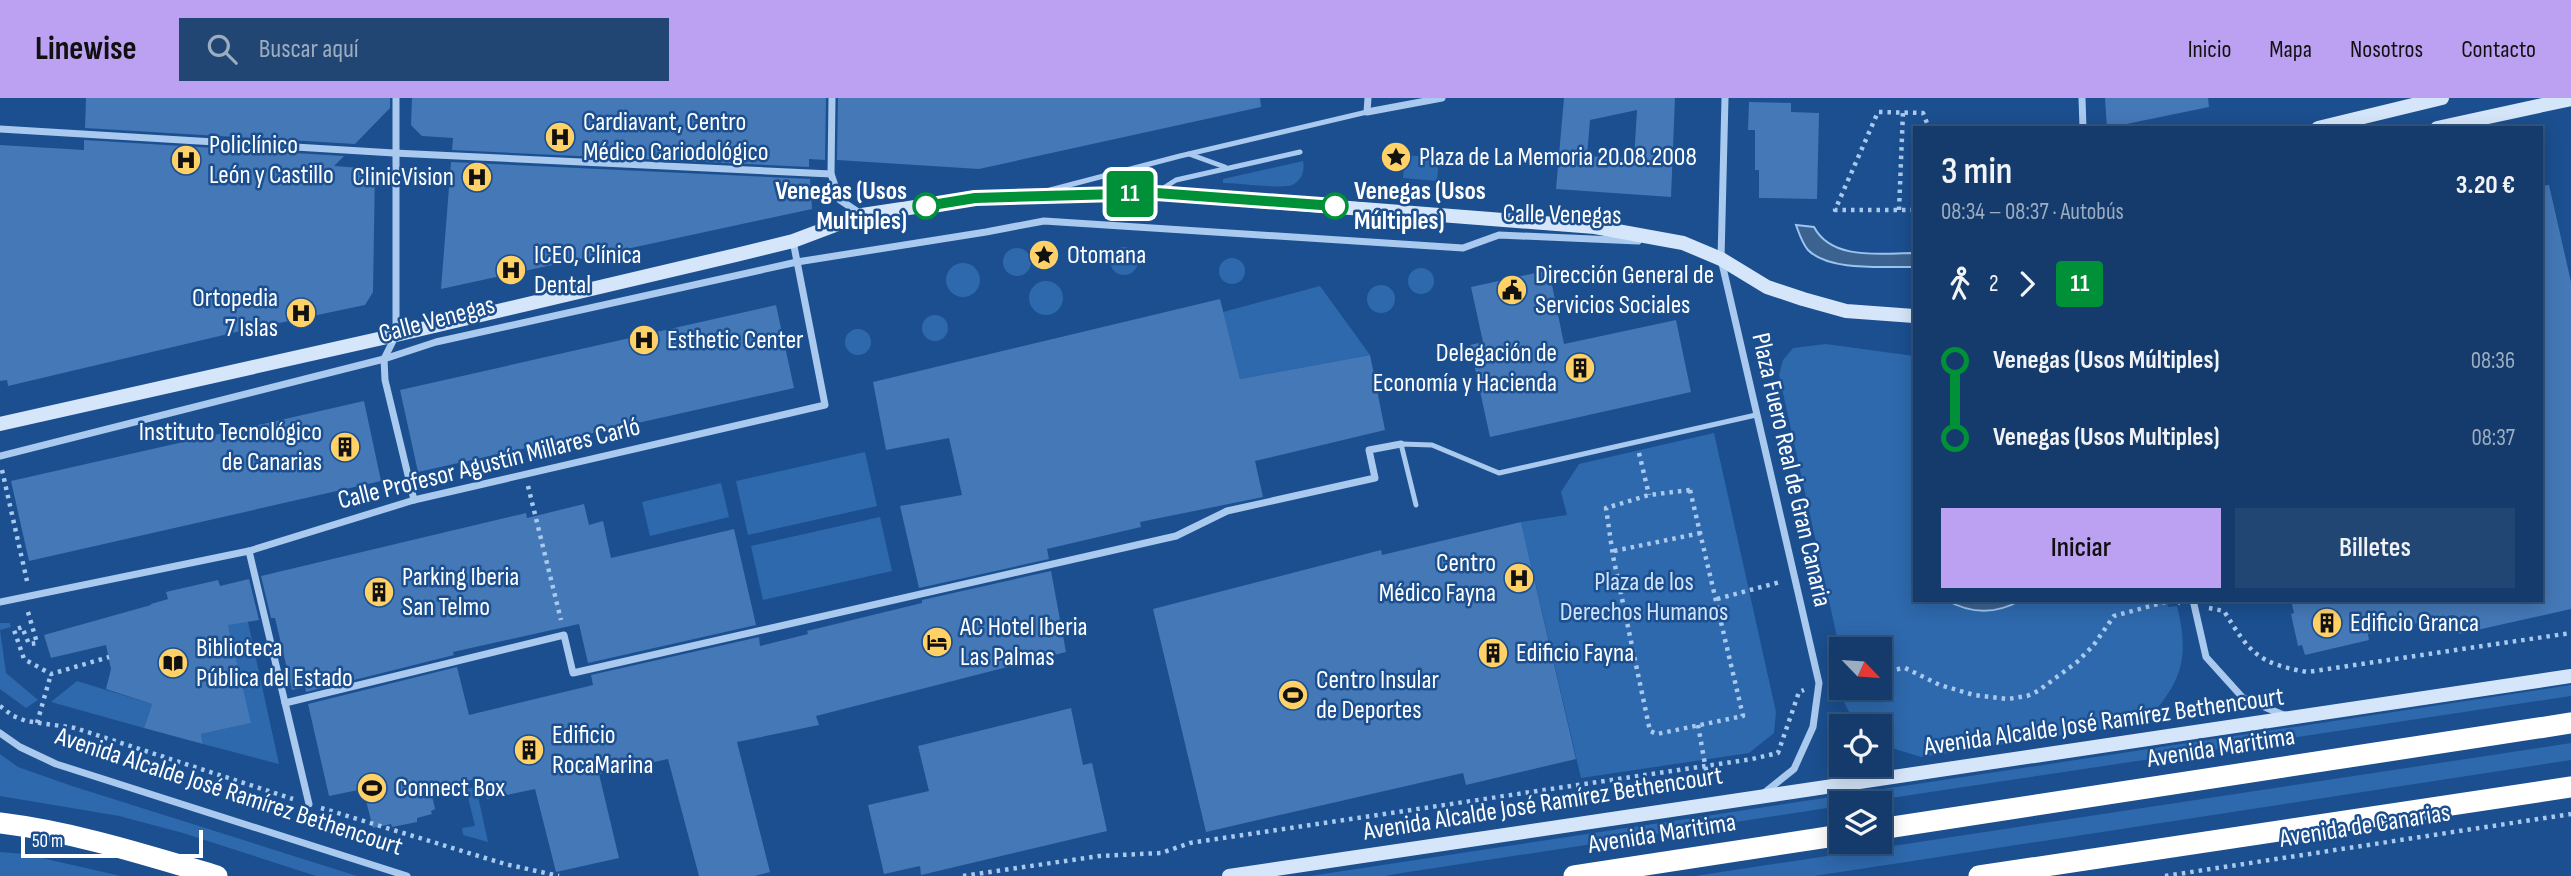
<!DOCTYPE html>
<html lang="es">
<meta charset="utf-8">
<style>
:root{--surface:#143b6b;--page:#214673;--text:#f1f3f6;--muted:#9dadc1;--line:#33557e;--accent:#bca0f2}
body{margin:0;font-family:"Sofia Sans Condensed",sans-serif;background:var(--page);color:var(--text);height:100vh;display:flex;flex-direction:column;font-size:26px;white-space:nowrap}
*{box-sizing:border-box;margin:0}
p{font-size:23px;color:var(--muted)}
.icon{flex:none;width:38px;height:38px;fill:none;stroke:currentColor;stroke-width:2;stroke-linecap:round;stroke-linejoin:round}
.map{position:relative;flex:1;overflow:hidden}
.sheet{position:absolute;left:1913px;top:28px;width:630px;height:476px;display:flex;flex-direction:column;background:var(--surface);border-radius:0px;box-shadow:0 4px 18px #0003,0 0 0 2px var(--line)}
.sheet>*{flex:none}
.badge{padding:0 14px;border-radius:5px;font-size:24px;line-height:46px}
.needle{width:46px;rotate:115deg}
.buttons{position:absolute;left:1829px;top:539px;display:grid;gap:14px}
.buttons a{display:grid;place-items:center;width:63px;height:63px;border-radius:0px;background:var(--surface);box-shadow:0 4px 18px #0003,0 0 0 2px var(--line);font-size:35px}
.scale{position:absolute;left:21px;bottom:18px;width:182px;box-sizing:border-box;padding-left:7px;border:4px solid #fff;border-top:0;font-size:19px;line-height:24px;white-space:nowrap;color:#fff;-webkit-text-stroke:5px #1b4f8f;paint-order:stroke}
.map>.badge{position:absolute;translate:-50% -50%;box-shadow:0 0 0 4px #fff}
.legs{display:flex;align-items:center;gap:10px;height:77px;padding:0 28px;font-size:23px}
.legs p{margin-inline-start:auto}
.head{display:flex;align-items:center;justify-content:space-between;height:119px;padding:0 28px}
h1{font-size:38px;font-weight:600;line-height:52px}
.cta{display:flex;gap:14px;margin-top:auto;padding:14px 28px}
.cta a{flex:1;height:80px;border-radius:0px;background:var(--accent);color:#111;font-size:28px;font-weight:600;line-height:80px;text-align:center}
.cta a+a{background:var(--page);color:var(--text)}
ul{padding:0 28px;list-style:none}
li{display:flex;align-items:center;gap:24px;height:77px;font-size:26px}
li i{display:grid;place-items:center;width:10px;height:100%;margin:0 9px;background:currentColor}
li i::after{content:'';width:18px;height:18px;margin:-9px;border:5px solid;border-radius:50%;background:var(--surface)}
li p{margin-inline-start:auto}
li:first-child i{background:linear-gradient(#0000 50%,currentColor 0)}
li:last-child i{background:linear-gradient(currentColor 50%,#0000 0)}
header{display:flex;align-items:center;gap:42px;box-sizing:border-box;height:98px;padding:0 35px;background:var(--accent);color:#111}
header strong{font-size:33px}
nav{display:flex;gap:38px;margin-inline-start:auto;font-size:24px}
.search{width:490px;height:63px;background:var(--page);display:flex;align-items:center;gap:18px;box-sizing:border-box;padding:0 24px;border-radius:0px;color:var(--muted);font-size:26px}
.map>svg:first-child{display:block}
.green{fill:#2e69ad}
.water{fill:#3c6290;stroke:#9cc4f0;stroke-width:2}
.building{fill:#4478b7;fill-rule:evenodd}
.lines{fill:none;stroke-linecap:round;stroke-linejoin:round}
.path{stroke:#a9c9ee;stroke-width:4.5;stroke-dasharray:3.5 5;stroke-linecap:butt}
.lane{stroke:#a9c9ee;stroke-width:5}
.street{stroke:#a9c9ee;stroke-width:7}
.secondary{stroke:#d6e6fa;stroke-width:14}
.highway{stroke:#fff;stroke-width:21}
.line-1-casing{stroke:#fff;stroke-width:16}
.line-1{stroke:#009038;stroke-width:10}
.stop-1-dot{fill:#fff;stroke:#009038;stroke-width:3.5}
.labels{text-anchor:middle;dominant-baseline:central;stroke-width:5;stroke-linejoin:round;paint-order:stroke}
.poi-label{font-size:26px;fill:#fff;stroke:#1b4f8f;text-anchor:start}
.stop-label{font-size:26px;font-weight:bold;fill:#fff;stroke:#1b4f8f;text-anchor:end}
.street-label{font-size:26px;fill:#fff;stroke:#1b4f8f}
.park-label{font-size:26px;fill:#cfe3fa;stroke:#1b4f8f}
</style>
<header>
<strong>Linewise</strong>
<div class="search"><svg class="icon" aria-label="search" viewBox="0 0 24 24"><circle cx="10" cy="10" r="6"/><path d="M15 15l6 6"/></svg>Buscar aquí</div>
<nav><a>Inicio</a><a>Mapa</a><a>Nosotros</a><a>Contacto</a></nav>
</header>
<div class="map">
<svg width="2571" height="778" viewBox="0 0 2571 778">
<rect width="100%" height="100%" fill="#1b4f8f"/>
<g class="green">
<path d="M1405,57L1439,60L1437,83L1403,80Z"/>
<path d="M1303,63C1305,72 1302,83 1292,87C1283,91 1236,85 1223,85V81Z"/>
<circle cx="1124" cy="163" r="14"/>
<circle cx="1017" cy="164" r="14"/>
<circle cx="1232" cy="173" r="13"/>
<circle cx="963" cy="182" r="17"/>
<circle cx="1421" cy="183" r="13"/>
<circle cx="1046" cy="200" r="17"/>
<circle cx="1381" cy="201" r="14"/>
<path d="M1320,188L1370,257L1240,281L1223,214Z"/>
<circle cx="935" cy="230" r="13"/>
<circle cx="858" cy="244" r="13"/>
<path d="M1826,246L1914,258V502H2167L2168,509L2177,508C2190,561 2182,585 2144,625L1921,659L1895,651L1880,643V628H1860C1848,616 1843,602 1837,586L1841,585V590H1880V551H1841V557L1779,277L1783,262L1793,250Z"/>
<path d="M1714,335L1776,614L1774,635L1749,655L1581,680L1521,424L1567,417L1561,394L1579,366Z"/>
<path d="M865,354L877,408L748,437L736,383Z"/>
<path d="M721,385L729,419L650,438L642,404Z"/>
<path d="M880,419L892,473L763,502L751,448Z"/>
<path d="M237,524H248L279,666L203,646L201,636L250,625L228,527Z"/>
<path d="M0,525H10L11,529L0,532L6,575L38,602L26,610L0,591Z"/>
<path d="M77,583L152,606L144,630L51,604Z"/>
<path d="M2571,587V598L1857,705H1841V708L1402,775L1385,778H1310Z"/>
<path d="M2571,645V662L1906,764L1814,778H1695Z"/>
<path d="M0,656L18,669L72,688L357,778H316L183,735L119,718L0,698Z"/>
<path d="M476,689L488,744L463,737L462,730L475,728L466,691Z"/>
<path d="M0,754L24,756L121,778H0Z"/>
</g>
<g class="water">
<path d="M1796,127L1814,129C1832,163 1881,155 1914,155V169C1885,168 1830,174 1808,152C1802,145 1799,135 1796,127Z"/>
<path d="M1946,502H2021C1997,516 1971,516 1946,502Z"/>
</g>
<g class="building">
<path d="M86,0H390V10L355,46L85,30Z"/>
<path d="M412,0H826L825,62L809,61V69L452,52L453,40L422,38L411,27Z"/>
<path d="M838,0H1260L1261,9L979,71L837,62Z"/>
<path d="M1564,0H1675L1671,99L1556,91ZM1637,12L1634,61L1587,58L1590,22Z"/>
<path d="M2105,0H2208L2209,9L2107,30Z"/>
<path d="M1749,4L1791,5V14L1819,15L1817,101L1759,100V72H1755V32H1748Z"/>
<path d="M84,42L344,58L334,68L375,71L373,194L365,207L245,232L8,288L7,282L0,283V47L84,52Z"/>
<path d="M451,64L810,81L812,111L441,191Z"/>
<path d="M2549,87L2571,184V511L2459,536L2454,517L2368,536L2369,542L2305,557L2302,547L2298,548L2291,516L2294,515L2291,502H2541V88Z"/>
<path d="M1549,172L1564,246L1676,222L1691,294L1490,339L1470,247L1483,244L1471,189Z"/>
<path d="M1220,201L1240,281L1370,257L1385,332L1255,363L1263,399L1140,424L1141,429L1047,451L1049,461L919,490L900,408L962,397L949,340L886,352L873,284Z"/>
<path d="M776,207L794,290L418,374L400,292Z"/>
<path d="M364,303L381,383L29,463L11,383Z"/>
<path d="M584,406L589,427L603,423L611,460L734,431L756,527L588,565L579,526L453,554L454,557L306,594L305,589L292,592L275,520H271L261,478L526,415L527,420Z"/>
<path d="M1521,424L1576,661L1466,687L1463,675L1206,734L1153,511L1381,452L1382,457Z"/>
<path d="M1051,473L1066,554L816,618L819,627L737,644L770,774L755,778H699L668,661L599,676L619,760L556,774L535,691L487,701L482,679L431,693L435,711L431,713L432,716L417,720V724L392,729L391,726L373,730L363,691L329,698L308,606L457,569L469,617L593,587L591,577L759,539L760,548L808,536L807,533L922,505V502Z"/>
<path d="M249,481L259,522L228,527L251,625L201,636L203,646L144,630L152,606L106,591L111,571L106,547L51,560L44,537L151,507V506L168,501L166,494L218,482L220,488Z"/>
<path d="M1071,610L1083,667L1092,665L1107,733L921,777L920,768L884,776L868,707L929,693L918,648Z"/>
</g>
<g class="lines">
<g class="path">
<path d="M1899,112L1903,14"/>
<path d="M1914,112H1835L1878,14L1923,15L1929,30"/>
<path d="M1639,355L1649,397"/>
<path d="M2,372L27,483"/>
<path d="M528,388L561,522"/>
<path d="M1690,392L1743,618L1657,636L1650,633L1613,458L1606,410L1649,397Z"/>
<path d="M1614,453L1701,435"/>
<path d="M1717,501L1780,484"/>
<path d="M2209,510L2224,513C2250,555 2257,565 2307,574L2571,535"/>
<path d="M28,514L37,545L29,546L22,529L14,532L24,561L51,576L109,559"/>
<path d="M1880,574L1905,570L1940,587L1974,597L2008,601L2027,598L2038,593L2077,564L2093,548L2114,518L2169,503L2180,505"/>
<path d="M0,608L13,618L26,623L75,630L293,701"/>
<path d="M37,625L51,576"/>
<path d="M1698,627L1709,689"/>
<path d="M321,710L505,766L559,778"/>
<path d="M963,778L1099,758L1161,755L1190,745L1752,661L1778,655L1799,594L1804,592"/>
<path d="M2165,778L2571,716"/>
</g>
<g class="lane">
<path d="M1189,56L1225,69"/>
<path d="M1162,91L1176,82L1300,54"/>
<path d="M1050,92L1180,58L1367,14"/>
<path d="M1416,407L1401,346L1432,347L1499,375L1756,317"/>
</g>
<g class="street">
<path d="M396,0V237L384,261L385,282L414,402"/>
<path d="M832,0L831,76L840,102L861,116"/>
<path d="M1368,0L1367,14L1442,0"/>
<path d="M1725,0L1721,161L1819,585L1813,629L1794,671L1764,695"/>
<path d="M2082,0L2083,30"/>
<path d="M0,31L394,55L831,76"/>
<path d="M0,358L384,261L436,244L797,164L986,134L1044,123L1463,150L1499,137L1638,143"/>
<path d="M249,453L309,706"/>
<path d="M2193,502L2206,559L2243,600L2286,618"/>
<path d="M0,504L249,453L414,402L825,307L793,143"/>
<path d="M285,605L564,537L573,575L1176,438L1227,413L1375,380L1369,352L1401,346"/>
<path d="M0,635L20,649L56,666L407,778"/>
</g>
<g class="secondary">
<path d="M2318,30L2442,0"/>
<path d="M2437,30L2571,1"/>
<path d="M0,326L396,237L736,157L793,143L862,117L975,100L1156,95L1595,129L1683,145L1721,161L1767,189L1803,201L1846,213L1914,218"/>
<path d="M1229,778L2571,578"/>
</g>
<g class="highway">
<path d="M0,725C74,734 146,757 217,778"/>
<path d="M1880,731L2571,625"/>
<path d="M1574,778L1841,737"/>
<path d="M1979,778L2571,689"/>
</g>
</g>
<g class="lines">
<g class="line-1-casing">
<path id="line-1" d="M926,108L975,100L1156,95L1335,108"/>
</g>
<use href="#line-1" class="line-1"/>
</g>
<defs>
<g id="hospital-disc" transform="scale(1.575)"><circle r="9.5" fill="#ffd166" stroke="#1b4f8f"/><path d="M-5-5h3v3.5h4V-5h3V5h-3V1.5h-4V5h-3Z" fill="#111"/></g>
<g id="sight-disc" transform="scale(1.575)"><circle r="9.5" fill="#ffd166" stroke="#1b4f8f"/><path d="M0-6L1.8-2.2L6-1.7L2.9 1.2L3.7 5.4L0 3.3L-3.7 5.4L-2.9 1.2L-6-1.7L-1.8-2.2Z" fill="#111"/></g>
<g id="civic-disc" transform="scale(1.575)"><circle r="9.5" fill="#ffd166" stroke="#1b4f8f"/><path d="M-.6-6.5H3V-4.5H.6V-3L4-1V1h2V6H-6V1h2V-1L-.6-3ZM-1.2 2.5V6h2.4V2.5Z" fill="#111"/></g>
<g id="building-disc" transform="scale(1.575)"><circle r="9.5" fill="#ffd166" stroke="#1b4f8f"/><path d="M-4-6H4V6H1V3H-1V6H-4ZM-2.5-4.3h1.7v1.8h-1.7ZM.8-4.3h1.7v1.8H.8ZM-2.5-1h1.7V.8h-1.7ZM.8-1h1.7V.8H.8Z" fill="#111"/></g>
<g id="hotel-disc" transform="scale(1.575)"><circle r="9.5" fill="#ffd166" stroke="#1b4f8f"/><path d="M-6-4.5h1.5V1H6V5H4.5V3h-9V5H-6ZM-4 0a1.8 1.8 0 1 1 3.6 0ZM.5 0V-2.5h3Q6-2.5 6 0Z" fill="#111"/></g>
<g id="library-disc" transform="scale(1.575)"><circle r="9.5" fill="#ffd166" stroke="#1b4f8f"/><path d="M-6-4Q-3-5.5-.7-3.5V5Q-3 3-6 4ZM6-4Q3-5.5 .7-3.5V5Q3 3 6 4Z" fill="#111"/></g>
<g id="stadium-disc" transform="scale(1.575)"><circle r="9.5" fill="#ffd166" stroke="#1b4f8f"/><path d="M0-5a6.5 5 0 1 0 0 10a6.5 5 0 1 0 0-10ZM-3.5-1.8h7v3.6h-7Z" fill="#111"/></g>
</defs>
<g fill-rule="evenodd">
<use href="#hospital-disc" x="560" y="39"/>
<use href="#sight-disc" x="1396" y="59"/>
<use href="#hospital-disc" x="186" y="62"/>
<use href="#hospital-disc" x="477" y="79"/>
<use href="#sight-disc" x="1044" y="157"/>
<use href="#hospital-disc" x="511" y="172"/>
<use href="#civic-disc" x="1512" y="192"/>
<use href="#hospital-disc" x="301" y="215"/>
<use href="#hospital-disc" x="644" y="242"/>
<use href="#building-disc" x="1580" y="270"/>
<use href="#building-disc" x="345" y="349"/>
<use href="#hospital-disc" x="1519" y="480"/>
<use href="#building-disc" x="379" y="494"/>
<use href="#building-disc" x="2327" y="525"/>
<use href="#hotel-disc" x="937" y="544"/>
<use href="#building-disc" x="1493" y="555"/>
<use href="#library-disc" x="173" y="565"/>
<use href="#stadium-disc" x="1293" y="597"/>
<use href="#building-disc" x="529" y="652"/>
<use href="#stadium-disc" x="372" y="690"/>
</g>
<g class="stop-1-dot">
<circle cx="926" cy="108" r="12"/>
<circle cx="1335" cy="108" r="12"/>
</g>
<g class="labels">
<g class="poi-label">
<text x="583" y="24">Cardiavant, Centro<tspan x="583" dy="30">Médico Cariodológico</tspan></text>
<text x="209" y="47">Policlínico<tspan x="209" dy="30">León y Castillo</tspan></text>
<text x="1419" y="59">Plaza de La Memoria 20.08.2008</text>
<text x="454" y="79" text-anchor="end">ClinicVision</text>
<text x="534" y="157">ICEO, Clínica<tspan x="534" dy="30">Dental</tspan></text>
<text x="1067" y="157">Otomana</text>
<text x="1535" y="177">Dirección General de<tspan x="1535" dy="30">Servicios Sociales</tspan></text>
<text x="278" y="200" text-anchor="end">Ortopedia<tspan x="278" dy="30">7 Islas</tspan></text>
<text x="667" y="242">Esthetic Center</text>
<text x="1557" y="255" text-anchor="end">Delegación de<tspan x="1557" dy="30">Economía y Hacienda</tspan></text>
<text x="322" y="334" text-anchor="end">Instituto Tecnológico<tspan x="322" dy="30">de Canarias</tspan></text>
<text x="1496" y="465" text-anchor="end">Centro<tspan x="1496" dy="30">Médico Fayna</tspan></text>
<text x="402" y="479">Parking Iberia<tspan x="402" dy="30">San Telmo</tspan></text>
<text x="2350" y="525">Edificio Granca</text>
<text x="960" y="529">AC Hotel Iberia<tspan x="960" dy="30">Las Palmas</tspan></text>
<text x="196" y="550">Biblioteca<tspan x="196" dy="30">Pública del Estado</tspan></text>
<text x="1516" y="555">Edificio Fayna</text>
<text x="1316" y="582">Centro Insular<tspan x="1316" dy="30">de Deportes</tspan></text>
<text x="552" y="637">Edificio<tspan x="552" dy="30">RocaMarina</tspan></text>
<text x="395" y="690">Connect Box</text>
</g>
<g class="stop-label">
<text x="907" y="93">Venegas (Usos<tspan x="907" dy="30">Multiples)</tspan></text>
<text x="1354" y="93" text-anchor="start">Venegas (Usos<tspan x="1354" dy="30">Múltiples)</tspan></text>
</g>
<g class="street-label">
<text transform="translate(1562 117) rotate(1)">Calle Venegas</text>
<text transform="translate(437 222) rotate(-15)">Calle Venegas</text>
<text transform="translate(489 366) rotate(-14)">Calle Profesor Agustín Millares Carló</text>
<text transform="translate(1791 372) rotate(77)">Plaza Fuero Real de Gran Canaria</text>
<text transform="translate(2104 624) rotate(-8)">Avenida Alcalde José Ramírez Bethencourt</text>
<text transform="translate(2221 650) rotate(-9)">Avenida Maritima</text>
<text transform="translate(229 694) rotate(18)">Avenida Alcalde José Ramírez Bethencourt</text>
<text transform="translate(1543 706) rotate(-9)">Avenida Alcalde José Ramírez Bethencourt</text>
<text transform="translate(2365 728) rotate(-9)">Avenida de Canarias</text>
<text transform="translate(1662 736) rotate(-9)">Avenida Maritima</text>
</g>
<g class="park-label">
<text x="1644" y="484">Plaza de los<tspan x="1644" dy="30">Derechos Humanos</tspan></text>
</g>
</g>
</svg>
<div class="buttons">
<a><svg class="needle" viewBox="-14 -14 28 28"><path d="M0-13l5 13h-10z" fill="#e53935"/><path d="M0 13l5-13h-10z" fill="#9dadc1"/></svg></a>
<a><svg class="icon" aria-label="locate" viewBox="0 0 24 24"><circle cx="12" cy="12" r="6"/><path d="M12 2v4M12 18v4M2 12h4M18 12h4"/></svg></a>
<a><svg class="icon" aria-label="layers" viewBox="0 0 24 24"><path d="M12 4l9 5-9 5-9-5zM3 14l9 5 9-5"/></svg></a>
</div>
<div class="scale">50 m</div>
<b class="badge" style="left:1130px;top:96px;background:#009038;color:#fff">11</b>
<section class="sheet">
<div class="head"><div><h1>3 min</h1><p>08:34 – 08:37 · Autobús</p></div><b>3.20 €</b></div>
<div class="legs"><svg class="icon" aria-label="walk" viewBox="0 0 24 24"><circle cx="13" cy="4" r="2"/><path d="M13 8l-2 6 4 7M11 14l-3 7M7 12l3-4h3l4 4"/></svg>2<svg class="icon" aria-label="forward" viewBox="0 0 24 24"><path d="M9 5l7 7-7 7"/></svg><b class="badge" style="background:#009038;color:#fff">11</b></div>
<ul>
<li><i style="color:#009038"></i><b>Venegas (Usos Múltiples)</b><p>08:36</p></li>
<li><i style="color:#009038"></i><b>Venegas (Usos Multiples)</b><p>08:37</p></li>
</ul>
<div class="cta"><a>Iniciar</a><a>Billetes</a></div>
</section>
</div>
